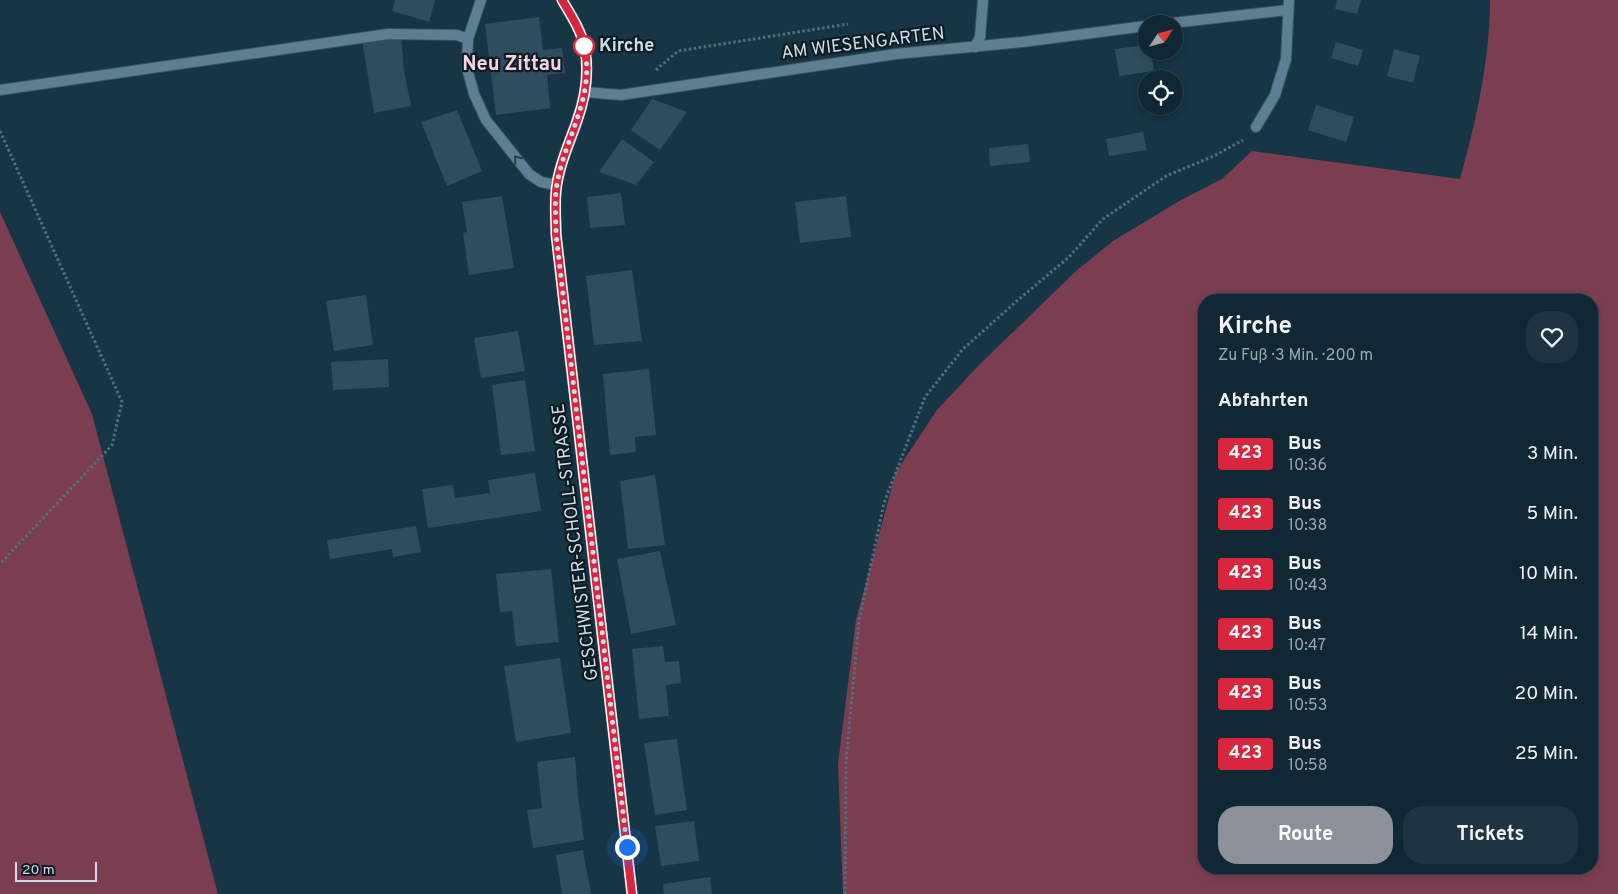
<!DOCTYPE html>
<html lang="de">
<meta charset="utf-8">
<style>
:root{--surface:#102834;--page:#1e3440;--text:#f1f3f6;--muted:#9ca6ac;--line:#30444f;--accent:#8c9099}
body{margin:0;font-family:Overpass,sans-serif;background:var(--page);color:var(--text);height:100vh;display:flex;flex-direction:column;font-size:19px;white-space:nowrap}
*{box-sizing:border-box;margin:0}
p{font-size:16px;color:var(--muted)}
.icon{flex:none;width:28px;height:28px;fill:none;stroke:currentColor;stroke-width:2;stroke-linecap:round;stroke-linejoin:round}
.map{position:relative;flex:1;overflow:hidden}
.side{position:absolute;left:1198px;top:294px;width:400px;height:580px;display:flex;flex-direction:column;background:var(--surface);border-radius:20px;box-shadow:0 2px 8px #0003,0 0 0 1px var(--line)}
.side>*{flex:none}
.badge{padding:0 10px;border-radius:4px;font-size:18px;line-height:32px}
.needle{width:32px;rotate:54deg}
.controls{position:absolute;left:1138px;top:15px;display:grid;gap:10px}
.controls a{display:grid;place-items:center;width:45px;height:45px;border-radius:50%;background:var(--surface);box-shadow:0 2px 8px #0003,0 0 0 1px var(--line);font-size:25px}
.scale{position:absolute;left:15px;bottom:12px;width:82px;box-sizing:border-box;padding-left:5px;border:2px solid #cddee8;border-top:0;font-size:14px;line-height:18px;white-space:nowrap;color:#cddee8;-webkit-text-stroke:4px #0e1b22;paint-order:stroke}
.you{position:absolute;width:25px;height:25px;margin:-12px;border:4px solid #fff;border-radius:50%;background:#1a73e8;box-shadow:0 0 0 8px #1a73e833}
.map>.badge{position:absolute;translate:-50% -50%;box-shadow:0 0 0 2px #fff}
h2{padding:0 20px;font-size:19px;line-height:45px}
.round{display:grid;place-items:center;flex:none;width:52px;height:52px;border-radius:20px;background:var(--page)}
.overview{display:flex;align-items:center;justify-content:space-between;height:85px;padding:0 20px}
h1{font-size:24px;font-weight:700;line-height:38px}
.cta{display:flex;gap:10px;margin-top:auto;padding:10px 20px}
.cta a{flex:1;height:58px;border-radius:20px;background:var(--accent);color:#fff;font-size:20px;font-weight:700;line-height:58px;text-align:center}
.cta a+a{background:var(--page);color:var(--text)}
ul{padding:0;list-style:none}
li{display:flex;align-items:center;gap:15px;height:60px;padding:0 20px}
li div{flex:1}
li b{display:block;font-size:19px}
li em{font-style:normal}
li .badge{min-width:55px;font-weight:700;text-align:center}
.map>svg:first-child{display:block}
.green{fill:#7b3e50;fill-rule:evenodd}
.building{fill:#2e4e5e}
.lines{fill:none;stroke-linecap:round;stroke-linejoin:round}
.service-casing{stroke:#375362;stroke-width:12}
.tertiary-casing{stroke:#375362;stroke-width:12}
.path{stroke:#546e7c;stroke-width:3;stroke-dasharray:2.5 2.5;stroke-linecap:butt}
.service{stroke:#5e7f91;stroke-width:10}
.tertiary{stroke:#5e7f91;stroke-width:10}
.oneway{stroke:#2a3e49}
.line-casing{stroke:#fff;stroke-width:11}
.line{stroke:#d7263d;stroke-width:8}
.walk{stroke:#cddee8;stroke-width:5;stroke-dasharray:0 9}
.stop-dot{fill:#fff;stroke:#d7263d;stroke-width:2.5}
.labels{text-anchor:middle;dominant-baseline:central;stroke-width:4.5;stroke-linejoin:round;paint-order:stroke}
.street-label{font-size:18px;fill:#cddee8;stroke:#0e1b22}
.stop-label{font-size:18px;font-weight:bold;fill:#cddee8;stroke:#0e1b22;text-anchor:start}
.quarter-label{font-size:20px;font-weight:bold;fill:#f8d5dd;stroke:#0e1b22}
</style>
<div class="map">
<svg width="1618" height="894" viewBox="0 0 1618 894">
<rect width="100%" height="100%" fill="#163545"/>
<g class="green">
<path d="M1490,0H1618V894H843L838,764L856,620L896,472L937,410L980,364L1076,271L1113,241L1181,200L1222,179L1252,151L1460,179C1476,122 1490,59 1490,0ZM1204,300H1591V868H1204Z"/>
<path d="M0,212L92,414L218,894H0Z"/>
</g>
<g class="building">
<path d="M395,0H435L429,22L392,11Z"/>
<path d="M1337,0H1361L1357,14L1335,9Z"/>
<path d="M539,17L543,50L562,48L565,73L547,75L550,108L496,115L485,24Z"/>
<path d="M401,36L404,71L411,106L374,113L362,40Z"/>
<path d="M1336,42L1363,50L1358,66L1331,58Z"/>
<path d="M1146,45V51H1151L1154,71L1119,76L1115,49Z"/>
<path d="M1394,49L1420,56L1413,83L1387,76Z"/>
<path d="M652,99L687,112L660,150L631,130Z"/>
<path d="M1316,105L1354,117L1346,142L1308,130Z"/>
<path d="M457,110L482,171L447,186L421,122Z"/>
<path d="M1143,132L1147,150L1109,156L1106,139Z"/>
<path d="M622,139L654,162L636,185L599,172Z"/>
<path d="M1028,144L1030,162L990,166L989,148Z"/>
<path d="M621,193L625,225L590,228L587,197Z"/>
<path d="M502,196L514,268L469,275L463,233L467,232L462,202Z"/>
<path d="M846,196L851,237L800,243L795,202Z"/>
<path d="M632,270L642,341L594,345L586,276Z"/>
<path d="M366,295L373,345L334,351L326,301Z"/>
<path d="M518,331L525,371L481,378L474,338Z"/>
<path d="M388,359L389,387L333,390L331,362Z"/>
<path d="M649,369L656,435L635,437L636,452L610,455L603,374Z"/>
<path d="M525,380L535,451L501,455L492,385Z"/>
<path d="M535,473L541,511L428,528L422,489L453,485L455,498L490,493L488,480Z"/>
<path d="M655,475L665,545L628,549L620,481Z"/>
<path d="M416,526L421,552L393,557L392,549L330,559L327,540Z"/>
<path d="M660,551L676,625L631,634L617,559Z"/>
<path d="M551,569L559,642L516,646L512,611L500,612L496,574Z"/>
<path d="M663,646L665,662L679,661L681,683L666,685L669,716L639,719L632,649Z"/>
<path d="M560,658L571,733L516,742L504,666Z"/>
<path d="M677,739L687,810L655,815L644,743Z"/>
<path d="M575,757L578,796L584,840L533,848L527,810L542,808L537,762Z"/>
<path d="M694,821L699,861L661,866L655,826Z"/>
<path d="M583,850L591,894H562L556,855Z"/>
<path d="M710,877L712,894H664L663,884Z"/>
</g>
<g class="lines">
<g class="service-casing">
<g id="service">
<path d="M481,0L468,39L467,68L474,94L486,120L529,174L541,182L556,185"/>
<path d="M1163,24L1288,10"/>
<path d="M975,47L980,37L983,0"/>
<path d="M0,90L388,34L457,35L468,39"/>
<path d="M585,92L621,95L896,54L1022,42L1146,26"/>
<path d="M1256,127L1275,95L1286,59L1289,0"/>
</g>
</g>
<g class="tertiary-casing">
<path id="tertiary" d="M562,0C571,15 582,32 585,49C589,73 585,99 577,121C570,142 560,162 557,184C554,199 556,218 556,234L632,894"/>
</g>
<g class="path">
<path d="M656,70L678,51L848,24"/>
<path d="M0,131L122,402L112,445L0,564"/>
<path d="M845,894L846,762L859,621L884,503L925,397L963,349L1018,300L1069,257L1103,219L1166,176L1214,156L1243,140"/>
</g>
<use href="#service" class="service"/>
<use href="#tertiary" class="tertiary"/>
</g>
<defs><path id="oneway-chevron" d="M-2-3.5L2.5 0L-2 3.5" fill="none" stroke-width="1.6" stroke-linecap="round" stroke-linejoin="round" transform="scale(1.25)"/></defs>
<use class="oneway" href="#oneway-chevron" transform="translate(517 159) rotate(-129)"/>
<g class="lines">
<g class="line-casing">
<path id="line" d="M562,0C571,15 582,32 585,49C589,73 585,99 577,121C570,142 560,162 557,184C554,199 556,218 556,234L632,894"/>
</g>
<use href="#line" class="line"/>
<path class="walk" d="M584,46C596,96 565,137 557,184C554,200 556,218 556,234L627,847"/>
</g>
<circle class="stop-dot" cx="584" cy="46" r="10"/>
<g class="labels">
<g class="street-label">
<text transform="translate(863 44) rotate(-7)">AM WIESENGARTEN</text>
<text transform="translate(576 542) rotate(-97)">GESCHWISTER-SCHOLL-STRASSE</text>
</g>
<g class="stop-label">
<text x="599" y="46">Kirche</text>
</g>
<g class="quarter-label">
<text x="512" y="65">Neu Zittau</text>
</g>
</g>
</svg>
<div class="controls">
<a><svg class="needle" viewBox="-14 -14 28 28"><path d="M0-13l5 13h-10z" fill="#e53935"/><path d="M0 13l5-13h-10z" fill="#9ca6ac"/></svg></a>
<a><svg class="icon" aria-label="locate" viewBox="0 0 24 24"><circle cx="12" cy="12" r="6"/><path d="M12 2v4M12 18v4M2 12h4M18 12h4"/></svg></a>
</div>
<div class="scale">20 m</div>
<div class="you" style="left:627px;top:847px"></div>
<section class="side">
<div class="overview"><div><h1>Kirche</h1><p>Zu Fuß · 3 Min. · 200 m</p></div><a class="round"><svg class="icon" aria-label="heart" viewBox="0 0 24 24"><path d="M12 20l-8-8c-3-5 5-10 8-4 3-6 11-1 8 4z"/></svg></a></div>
<h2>Abfahrten</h2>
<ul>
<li><span class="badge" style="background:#d7263d;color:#fff">423</span><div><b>Bus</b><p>10:36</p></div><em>3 Min.</em></li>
<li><span class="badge" style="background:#d7263d;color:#fff">423</span><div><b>Bus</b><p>10:38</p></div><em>5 Min.</em></li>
<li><span class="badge" style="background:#d7263d;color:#fff">423</span><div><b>Bus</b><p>10:43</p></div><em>10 Min.</em></li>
<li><span class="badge" style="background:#d7263d;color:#fff">423</span><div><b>Bus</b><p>10:47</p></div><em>14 Min.</em></li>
<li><span class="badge" style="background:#d7263d;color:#fff">423</span><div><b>Bus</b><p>10:53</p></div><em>20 Min.</em></li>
<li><span class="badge" style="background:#d7263d;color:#fff">423</span><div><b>Bus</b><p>10:58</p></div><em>25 Min.</em></li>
</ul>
<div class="cta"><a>Route</a><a>Tickets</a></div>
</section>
</div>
